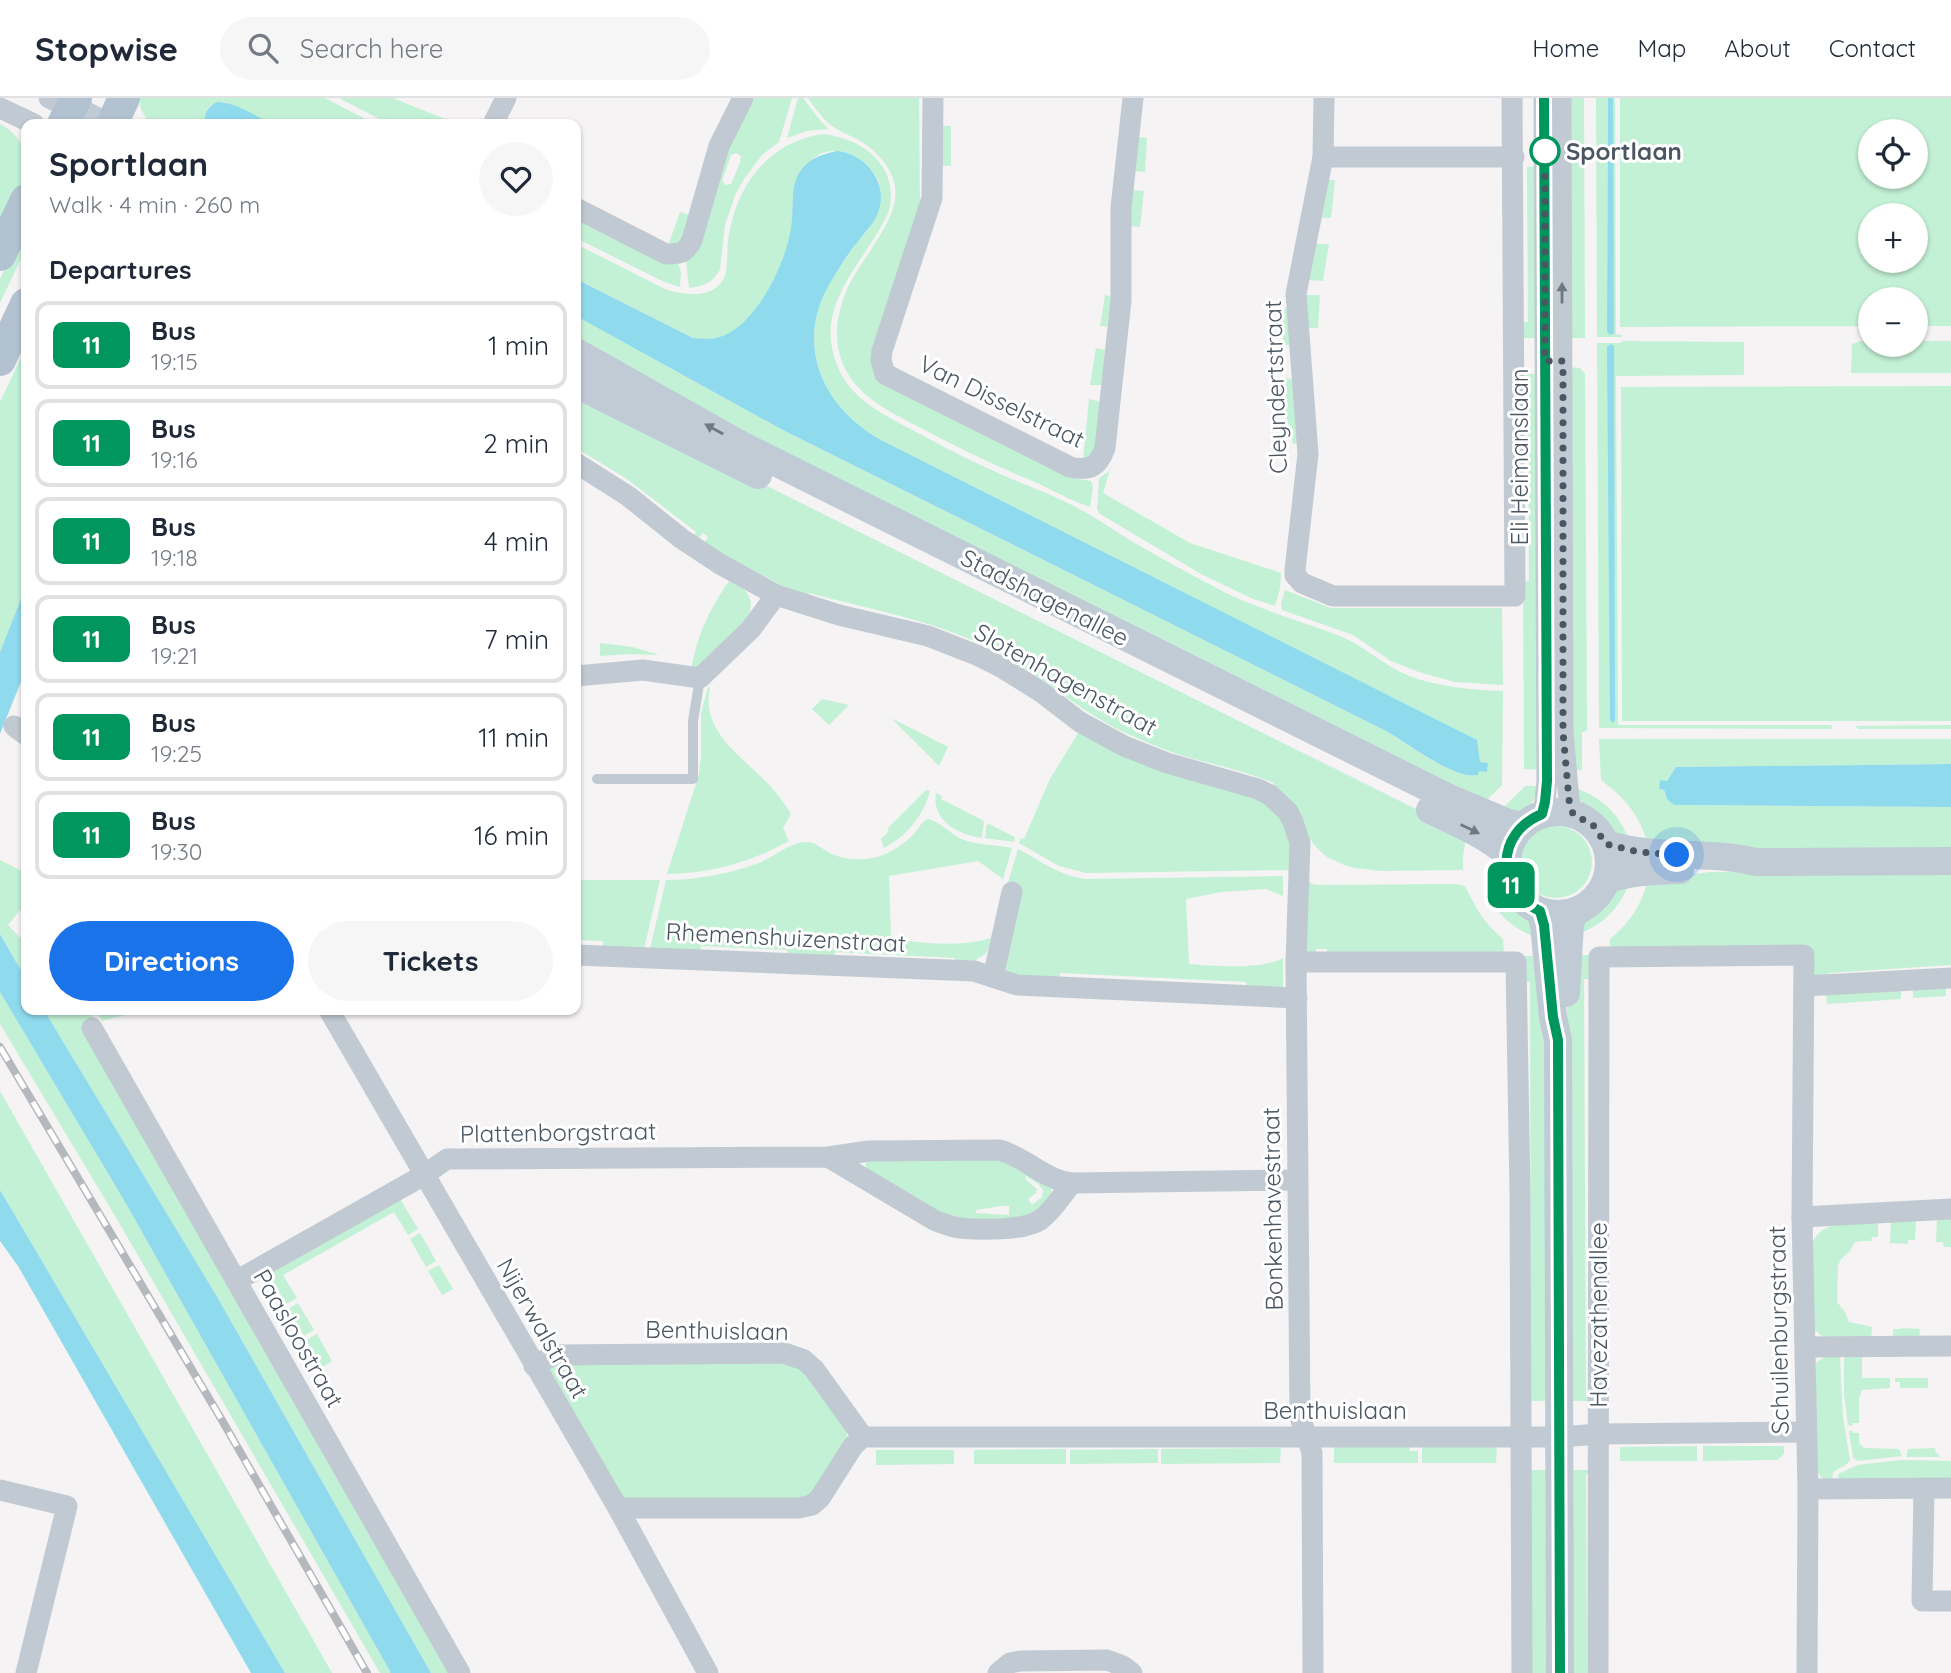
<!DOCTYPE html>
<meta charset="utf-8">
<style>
:root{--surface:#fff;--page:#f6f6f7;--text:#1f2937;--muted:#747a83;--line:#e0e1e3;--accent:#1a73e8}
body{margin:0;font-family:Quicksand,sans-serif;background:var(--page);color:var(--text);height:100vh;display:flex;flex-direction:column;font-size:26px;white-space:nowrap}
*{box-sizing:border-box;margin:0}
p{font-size:23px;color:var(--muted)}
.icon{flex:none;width:38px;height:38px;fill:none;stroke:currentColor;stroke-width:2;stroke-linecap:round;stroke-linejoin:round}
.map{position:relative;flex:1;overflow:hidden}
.side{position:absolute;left:21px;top:21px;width:560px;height:896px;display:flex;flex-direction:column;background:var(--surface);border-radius:14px;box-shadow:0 2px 5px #0004}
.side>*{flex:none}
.badge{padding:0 14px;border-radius:10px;font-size:24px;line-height:46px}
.controls{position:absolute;left:1858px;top:21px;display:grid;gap:14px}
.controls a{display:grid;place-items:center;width:70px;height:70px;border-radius:50%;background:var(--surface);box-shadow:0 2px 5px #0004;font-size:35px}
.you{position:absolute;width:35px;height:35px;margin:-18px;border:5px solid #fff;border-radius:50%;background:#1a73e8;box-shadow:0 0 0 10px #1a73e833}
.map>.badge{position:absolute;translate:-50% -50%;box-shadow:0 0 0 4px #fff}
h2{padding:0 28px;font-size:26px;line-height:63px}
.round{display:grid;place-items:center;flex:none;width:74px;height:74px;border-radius:37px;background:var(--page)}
.summary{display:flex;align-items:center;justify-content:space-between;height:119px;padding:0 28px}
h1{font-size:33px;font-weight:800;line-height:52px}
.button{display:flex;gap:14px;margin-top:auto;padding:14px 28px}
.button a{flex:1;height:80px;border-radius:42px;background:var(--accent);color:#fff;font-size:28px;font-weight:800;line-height:80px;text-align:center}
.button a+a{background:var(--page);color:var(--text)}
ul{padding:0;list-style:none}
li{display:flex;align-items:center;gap:21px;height:88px;margin:0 14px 10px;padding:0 14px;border:4px solid var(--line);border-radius:14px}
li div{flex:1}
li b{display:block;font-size:26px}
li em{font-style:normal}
li .badge{min-width:77px;font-weight:700;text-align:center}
header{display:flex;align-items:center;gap:42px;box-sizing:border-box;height:98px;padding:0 35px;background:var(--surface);border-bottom:2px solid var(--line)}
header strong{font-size:33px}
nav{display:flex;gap:38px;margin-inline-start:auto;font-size:24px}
.search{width:490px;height:63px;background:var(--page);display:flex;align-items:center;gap:18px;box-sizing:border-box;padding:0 24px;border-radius:38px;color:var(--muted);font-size:26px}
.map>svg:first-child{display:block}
.green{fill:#c3f1d5;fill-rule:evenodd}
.water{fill:#90daee}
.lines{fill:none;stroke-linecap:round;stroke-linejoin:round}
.service{stroke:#c1cad2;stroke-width:10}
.minor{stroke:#c1cad2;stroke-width:21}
.secondary{stroke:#c1cbd6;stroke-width:28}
.primary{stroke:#b3c2d1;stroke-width:32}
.rail-casing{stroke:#b5b8bd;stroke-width:8}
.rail{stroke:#fff;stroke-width:5;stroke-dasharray:16;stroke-linecap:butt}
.oneway{fill:#6e7983}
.oneway2{fill:#6e7984}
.line-casing{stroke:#fff;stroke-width:16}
.line{stroke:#00965e;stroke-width:10}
.walk{stroke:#4a5661;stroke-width:7;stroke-dasharray:0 12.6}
.stop-dot{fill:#fff;stroke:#00965e;stroke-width:3.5}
.labels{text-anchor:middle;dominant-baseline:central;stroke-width:6;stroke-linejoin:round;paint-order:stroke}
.stop-label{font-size:24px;font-weight:bold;fill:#4a5661;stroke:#fff;text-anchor:start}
.street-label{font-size:24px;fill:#4a5661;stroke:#fff}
</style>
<header>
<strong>Stopwise</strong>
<div class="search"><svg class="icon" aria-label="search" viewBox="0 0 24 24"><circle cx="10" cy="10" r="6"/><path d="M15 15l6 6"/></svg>Search here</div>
<nav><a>Home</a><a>Map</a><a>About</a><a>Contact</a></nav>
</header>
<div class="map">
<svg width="1951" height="1575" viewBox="0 0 1951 1575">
<rect width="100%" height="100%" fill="#f5f3f3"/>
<g class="green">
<path d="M139,0H325L375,26H272L224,4L211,7L207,11L205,17L206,26H149L141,11Z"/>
<path d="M339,0H393L457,26H389Z"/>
<path d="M751,0H792L779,44L762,57L744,81L736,95L725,127L720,171C713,185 703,188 689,190L686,163L726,51ZM736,55L741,58L740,65L731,86L726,87L722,83L731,57Z"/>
<path d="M798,0H803L819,21L829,31L807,33L787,40Z"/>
<path d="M808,0H919L920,113L883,283L1078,381L1091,383L1093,389L1090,409C1072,403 1054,393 1037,385C996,368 956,349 917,328C891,314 862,301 847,274C831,247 836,214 849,187C863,158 900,121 895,88C891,67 874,50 855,40C847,36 839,33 832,28C822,20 815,10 808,0Z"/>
<path d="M1566,0H1584L1585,240H1567Z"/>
<path d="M1596,0H1608L1607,234L1613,236V0H1615L1616,236L1622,237V239H1597Z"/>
<path d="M1620,0H1951V228H1916V201H1871V228L1620,229ZM1871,33H1916V79H1871ZM1871,117H1916V163H1871Z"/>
<path d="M0,26C47,52 17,97 0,132Z"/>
<path d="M942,28H951V68H941Z"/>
<path d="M822,36C862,40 900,67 889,113C867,163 812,205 837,267C850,302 885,317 916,334C942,348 969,362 996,374C1022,386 1049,395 1074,408C1095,419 1114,432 1133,444C1164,462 1195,479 1226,495C1263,513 1302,523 1340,538C1365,548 1384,568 1409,578C1440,589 1470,592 1503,593L1502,687L1481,708L576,248V218L781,331L1386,633C1412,648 1444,676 1475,678L1480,664L1476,642L881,342C820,308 794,244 832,181C841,168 850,155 859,142C863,137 870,131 872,125C875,119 880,89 879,84C877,78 871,71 867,67C854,54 829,47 814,60C808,65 804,75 801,82C798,87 794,92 793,97C791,108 793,121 791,133C784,167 758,224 725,238C714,242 704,241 693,240L576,181V146L665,191C683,197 713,202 724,180C728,172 727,153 728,142C736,89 766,45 822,36Z"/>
<path d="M1139,39L1147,40L1145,74L1135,73Z"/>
<path d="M1540,68V240H1522V224H1528L1527,69Z"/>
<path d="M1328,82H1335L1331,120H1322Z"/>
<path d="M1132,92L1144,93L1140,129L1131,128L1128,119Z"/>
<path d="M680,114L689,117L683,144L668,148Z"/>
<path d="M576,119L678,165L681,174L680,189L662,183L576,140Z"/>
<path d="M26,126V150L0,205V181Z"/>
<path d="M1316,146H1329L1323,183L1308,182Z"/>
<path d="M1105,197L1112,199L1107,229L1100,228Z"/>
<path d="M1306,197H1320L1318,230H1308Z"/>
<path d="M1287,210L1290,247H1283L1282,211Z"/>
<path d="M1622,243L1744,244V277L1616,278L1618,627H1832L1831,631L1599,630L1597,245H1621Z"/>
<path d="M1871,243V247H1916V243H1951V275H1851L1852,246L1860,243Z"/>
<path d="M26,249V488L0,554V304Z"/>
<path d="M1096,250L1105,252L1103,287H1090Z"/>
<path d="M1567,269L1580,270L1585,276L1587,633L1582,634V672H1573Z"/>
<path d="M1522,276H1540V672L1524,671L1523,483H1529L1528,279H1522Z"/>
<path d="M1284,279L1294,282L1297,345L1293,346L1286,317Z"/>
<path d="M1951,288V623H1622L1621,289Z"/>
<path d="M576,293L1448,727L1466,737L1463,760V772L1381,773L1354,770L1344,767L1327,759L1317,750L1271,692L1274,685C1242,672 1210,666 1177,656C1160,650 1144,643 1128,636C1084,616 1048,583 1006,559C945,524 876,513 809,495L807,501L703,446L708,439L703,435L697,442L693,440L696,434L627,381L576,350Z"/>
<path d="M1089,301L1101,304L1096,352L1083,363Z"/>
<path d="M1111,368L1103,395L1190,445L1281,475L1280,491L1275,508L1253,501L1201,476L1100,416L1097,411L1099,380L1108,374Z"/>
<path d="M731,480C767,505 747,521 725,545C713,557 708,567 691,572C698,534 710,511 731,480Z"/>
<path d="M1285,492L1331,510H1502L1503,587L1455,584L1419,574L1391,563L1353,537L1282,512L1281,506Z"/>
<path d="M600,545L633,549L659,557L630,556L600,558Z"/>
<path d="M708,589L710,590C700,635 745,660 771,689C778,697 785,706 791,716L783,730L789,743C751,764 711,776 667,776L699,676L701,658V616Z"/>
<path d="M822,601L849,607L829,627L812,611Z"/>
<path d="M891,620L948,649L939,668Z"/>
<path d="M1951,627V631H1859L1855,628Z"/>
<path d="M1080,632L1256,697L1291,731V772L1086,775L1059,768L1019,745L1021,740L1024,741L1050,681Z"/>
<path d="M1599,641H1951V666L1676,669L1667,683L1659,691L1664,692L1665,697L1674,707L1951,709V752H1732L1648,746C1638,715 1626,701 1601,682Z"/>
<path d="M1525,688H1537C1537,700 1528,715 1514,714C1510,714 1506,712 1502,711Z"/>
<path d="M1578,691C1604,701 1619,717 1629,742L1612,736L1584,707L1579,701Z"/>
<path d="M926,692L930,693C923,718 908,737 884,750L881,741L889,733L887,731Z"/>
<path d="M936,695L942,698L941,701L984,723L982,740C958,737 931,722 936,695Z"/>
<path d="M928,721C941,724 950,736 962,741C977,748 996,746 1012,750L1003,781L978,763L889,778L891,839L892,841C925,845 958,850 991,840C988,850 988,858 977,860L976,866L955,865V860L835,854V860L787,858V852L701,848L700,854L650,851L666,782C697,782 727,776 756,766C771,761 791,744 805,744C815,743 822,751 830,755C844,762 862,763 877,759C891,755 904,746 914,736C919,730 921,724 928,721Z"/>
<path d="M987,725L1015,739L1014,744L985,740Z"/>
<circle cx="1556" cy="764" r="36"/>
<path d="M1018,751C1041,763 1060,778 1086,781L1283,778V798L1266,791L1221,794L1186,801L1189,866C1215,868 1260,872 1283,860V888L1280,890L1247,889L1246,884L1060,875L1059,881C1042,880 1016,884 1004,870L1007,788Z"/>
<path d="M0,762L26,775V805L8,827L26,846V881L0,836Z"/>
<path d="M1711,774H1951V867L1829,875V882H1824L1814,877L1811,868L1610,853V841C1630,825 1642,806 1648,781Z"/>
<path d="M1305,779L1312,786L1319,787L1457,786L1465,788C1476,810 1483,824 1503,841L1504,858L1327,859V851H1316V859L1305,855Z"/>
<path d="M576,782H660L644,851L603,849V843L576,842Z"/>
<path d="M1629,786C1618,812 1603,827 1576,837L1585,818L1597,810L1611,794Z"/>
<path d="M1483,788L1496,790L1503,796L1516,810L1529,822L1534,838C1509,830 1494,811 1483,788Z"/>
<path d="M1571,857H1590V881H1584L1586,1299H1591V1303H1570L1568,1269L1567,912Z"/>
<path d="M1524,858H1539L1546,919V1303H1526L1531,1299L1530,884H1524Z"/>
<path d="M1946,889V898L1913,900V891Z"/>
<path d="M1901,892V901L1827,906L1826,897Z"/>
<path d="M0,894L125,1104L391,1575H380L118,1123L0,926Z"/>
<path d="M44,912H89L452,1575H431L216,1197Z"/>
<path d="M96,912H145L102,923Z"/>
<path d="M0,993L332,1575H285L0,1092Z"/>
<path d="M998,1059L1050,1087L1052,1091L1051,1100L1025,1121L953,1123L866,1070V1063ZM1026,1078L1038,1086L1043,1092L1042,1099L1032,1107L1028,1101L1036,1095L1037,1091L1025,1081ZM1001,1108H1009V1117L976,1115V1112Z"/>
<path d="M399,1099L418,1131L408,1137L394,1114L283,1177L297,1200L286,1206L268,1174Z"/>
<path d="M1951,1119V1149H1944L1943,1144H1936L1937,1120Z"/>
<path d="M1916,1121L1915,1142H1908V1146L1890,1145L1891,1123Z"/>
<path d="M1878,1124V1139H1872L1871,1143H1860L1854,1145L1850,1153L1841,1161L1838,1168L1837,1204L1845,1214L1849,1224L1872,1229L1871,1242L1829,1244L1816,1233H1812L1813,1144C1824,1120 1855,1125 1878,1124Z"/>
<path d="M420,1135L436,1163L426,1169L410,1141Z"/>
<path d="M439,1167L453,1191L442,1197L428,1173Z"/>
<path d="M298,1205L314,1232L304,1238L288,1211Z"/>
<path d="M1901,1230L1920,1231L1919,1242H1893V1231H1901Z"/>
<path d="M317,1236L332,1263L322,1269L306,1242Z"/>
<path d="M1862,1255V1280H1890V1290L1862,1292L1859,1300V1325H1853L1852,1328L1848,1327L1844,1296V1262L1845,1259Z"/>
<path d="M1829,1256H1838L1840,1260L1843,1319L1850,1362L1847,1366L1833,1374L1832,1383L1822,1380L1814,1369L1816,1265Z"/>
<path d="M788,1262L799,1266L847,1332V1340L809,1401L625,1403L548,1273L555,1264Z"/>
<path d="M1895,1280H1928V1290H1900V1284H1895Z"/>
<path d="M1852,1332L1853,1335H1859V1345L1864,1350L1899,1351L1902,1358L1858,1363L1853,1360L1849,1333Z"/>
<path d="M1422,1344H1497L1496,1365H1422Z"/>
<path d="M1334,1345H1410V1353H1418V1365H1334Z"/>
<path d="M1697,1348V1363H1620V1349Z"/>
<path d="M1703,1348H1784V1356L1777,1362L1703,1363Z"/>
<path d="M1281,1350L1280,1365L1161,1366V1351Z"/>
<path d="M1935,1350L1936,1355L1939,1356V1359H1906L1908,1351Z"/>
<path d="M1066,1351V1366H974V1352Z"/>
<path d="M1158,1351V1365L1070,1366V1352Z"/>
<path d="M876,1352H954V1366L876,1367Z"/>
<path d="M1901,1362L1951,1363V1383H1839L1838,1376L1857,1367Z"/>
<path d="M1526,1372H1546L1550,1575H1532Z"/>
<path d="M1570,1372H1591V1376H1586L1587,1575H1569Z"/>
</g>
<g class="water">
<path d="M1608,0H1613L1614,235L1611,237L1607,234Z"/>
<path d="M217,4C235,4 256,18 272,26H206C203,16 207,9 217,4Z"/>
<path d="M838,53C867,57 889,85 878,115C874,125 867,132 860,141C850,153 841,167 833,180C793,243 820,308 881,342L1477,642L1480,664L1488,665L1487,674L1479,673L1478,677C1453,682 1408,645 1386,633L781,331L576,218V181L693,240C704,241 715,242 725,237C758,223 786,164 791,130C794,113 790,92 798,77C807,61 821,56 838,53Z"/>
<path d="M1611,246L1614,248L1615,622L1613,625L1610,622L1607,249Z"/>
<path d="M26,488V571L0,636V554Z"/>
<path d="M1951,666V709L1674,707L1667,701L1664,692L1659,691L1660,682L1667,683L1676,669Z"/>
<path d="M0,836L26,881V912H44L216,1197L431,1575H391L125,1104L0,894Z"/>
<path d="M0,1092L285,1575H251L18,1168L0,1143Z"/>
</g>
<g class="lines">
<path class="service" d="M597,681H693V623L700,580"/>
<g class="minor">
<path d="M49,0L71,10"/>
<path d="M933,0L932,100L882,253L881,262L885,276L1070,369C1090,373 1098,369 1105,350L1121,202V110L1133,0"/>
<path d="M1324,0L1323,59L1296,196L1308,356L1295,472V477L1302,485L1333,498H1515L1512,0"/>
<path d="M1561,0L1563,634L1569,702L1573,716"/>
<path d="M0,10L34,26"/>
<path d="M493,26L506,0"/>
<path d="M1323,59H1514"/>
<path d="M576,110L666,156C680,156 685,156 692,142L719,48L743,0"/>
<path d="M576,365L628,398L682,441L720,466L776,497L839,517L928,538L979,558L1001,569L1041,594L1080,624L1124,648L1167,665L1258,691L1270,697L1288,714L1293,724L1300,745L1296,864L1300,1319L1312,1355L1313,1575"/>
<path d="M576,578L643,572L700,580L751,531L776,497"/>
<path d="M14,628L26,637"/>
<path d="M1542,716L1545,703L1547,683L1544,0"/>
<path d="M576,857L974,873L1017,887L1297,900"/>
<path d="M1296,864H1516L1520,1095L1522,1575"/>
<path d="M993,879L1012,794"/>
<path d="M1805,888L1951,880"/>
<path d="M329,912L618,1410L708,1575"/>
<path d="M92,930L460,1575"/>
<path d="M1072,1085L1297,1082"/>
<path d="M1802,1119L1951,1111"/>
<path d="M236,1183L424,1077L447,1061L828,1059L869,1053L999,1052C1026,1059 1044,1082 1072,1085C1062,1097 1053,1113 1040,1122C1024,1133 979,1132 960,1130C951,1129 942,1125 934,1122L828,1059"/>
<path d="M1806,1249L1951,1248"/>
<path d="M534,1268L554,1257L784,1255L804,1262L814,1271L863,1339"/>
<path d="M1808,1391L1951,1390"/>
<path d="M1924,1391L1922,1503H1951"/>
<path d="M0,1392L67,1408L26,1575"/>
<path d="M618,1410H799L812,1407L820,1400L853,1348L863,1339H1561L1598,1336L1806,1334"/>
<path d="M998,1575L1010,1565L1020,1563L1107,1562L1123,1568L1132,1575"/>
<path d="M1598,1575L1599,859L1804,857L1802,1119L1808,1391L1807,1575"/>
</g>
<g class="secondary">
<path d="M71,10L102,26"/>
<path d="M576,254L741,347L1451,701L1508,725L1522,728"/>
<path d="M576,286L758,377"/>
<path d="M1430,712C1457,725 1485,736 1508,756"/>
<circle cx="1558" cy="765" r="51"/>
<path d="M1606,746C1655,762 1707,752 1756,764L1951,763"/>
<path d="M1607,782C1630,773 1655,773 1680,772"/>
<path d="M1540,813L1544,827L1553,919L1558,942L1560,1575"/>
<path d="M1566,895L1570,826L1574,814"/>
</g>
<g class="primary">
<path d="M63,26L76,0"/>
<path d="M112,26L124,0"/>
<path d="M0,157L26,102"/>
<path d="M0,262L26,206"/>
</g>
<g class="rail-casing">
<path id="rail" d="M0,949L223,1324L367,1575"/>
</g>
<use href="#rail" class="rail"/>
</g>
<defs><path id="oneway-solid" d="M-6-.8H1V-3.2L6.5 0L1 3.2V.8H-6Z" transform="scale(1.75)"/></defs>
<use class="oneway" href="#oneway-solid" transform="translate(1562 195) rotate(-90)"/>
<g class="oneway2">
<use href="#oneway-solid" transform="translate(714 331) rotate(-151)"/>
<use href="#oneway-solid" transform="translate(1470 731) rotate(26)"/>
</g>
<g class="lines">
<g class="line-casing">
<path id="line" d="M1544,0L1547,683L1545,704L1542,716C1495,735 1495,793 1540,813L1544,827L1553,919L1558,942L1560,1575"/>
</g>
<use href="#line" class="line"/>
<path class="walk" d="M1545,53V263H1563V634L1569,702L1573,716L1593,727L1606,746L1638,754L1677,757"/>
</g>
<circle class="stop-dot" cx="1545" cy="53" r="14"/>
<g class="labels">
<g class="stop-label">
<text x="1566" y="53">Sportlaan</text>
</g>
<g class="street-label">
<text transform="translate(1275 289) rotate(-92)">Cleyndertstraat</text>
<text transform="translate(1002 303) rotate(26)">Van Disselstraat</text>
<text transform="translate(1519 359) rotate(-90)">Eli Heimanslaan</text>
<text transform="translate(1045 499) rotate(27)">Stadshagenallee</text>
<text transform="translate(1066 581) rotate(29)">Slotenhagenstraat</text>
<text transform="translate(786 839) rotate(3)">Rhemenshuizenstraat</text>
<text transform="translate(558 1034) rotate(-1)">Plattenborgstraat</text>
<text transform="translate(1272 1111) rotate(-91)">Bonkenhavestraat</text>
<text transform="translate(1598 1217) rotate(-90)">Havezathenallee</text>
<text transform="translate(543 1230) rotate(60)">Nijerwalstraat</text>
<text transform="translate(717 1232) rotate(1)">Benthuislaan</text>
<text transform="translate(1778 1232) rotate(-91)">Schuilenburgstraat</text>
<text transform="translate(299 1240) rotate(60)">Paasloostraat</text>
<text x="1335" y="1312">Benthuislaan</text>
</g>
</g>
</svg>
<div class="controls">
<a><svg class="icon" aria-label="locate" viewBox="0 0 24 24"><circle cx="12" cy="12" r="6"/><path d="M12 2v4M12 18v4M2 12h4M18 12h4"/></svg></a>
<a>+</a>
<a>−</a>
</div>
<div class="you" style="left:1677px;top:757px"></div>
<b class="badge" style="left:1511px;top:787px;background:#00965e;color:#fff">11</b>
<section class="side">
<div class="summary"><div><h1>Sportlaan</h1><p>Walk · 4 min · 260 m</p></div><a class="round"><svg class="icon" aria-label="heart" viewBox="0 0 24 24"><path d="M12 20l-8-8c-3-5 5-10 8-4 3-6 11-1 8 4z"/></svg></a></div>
<h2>Departures</h2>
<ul>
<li><span class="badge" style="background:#00965e;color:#fff">11</span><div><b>Bus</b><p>19:15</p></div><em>1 min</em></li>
<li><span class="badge" style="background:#00965e;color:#fff">11</span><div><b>Bus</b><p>19:16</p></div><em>2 min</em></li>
<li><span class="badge" style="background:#00965e;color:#fff">11</span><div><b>Bus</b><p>19:18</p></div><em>4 min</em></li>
<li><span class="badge" style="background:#00965e;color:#fff">11</span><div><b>Bus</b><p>19:21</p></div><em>7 min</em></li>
<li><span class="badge" style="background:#00965e;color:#fff">11</span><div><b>Bus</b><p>19:25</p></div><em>11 min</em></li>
<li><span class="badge" style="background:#00965e;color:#fff">11</span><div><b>Bus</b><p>19:30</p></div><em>16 min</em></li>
</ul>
<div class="button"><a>Directions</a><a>Tickets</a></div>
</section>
</div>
